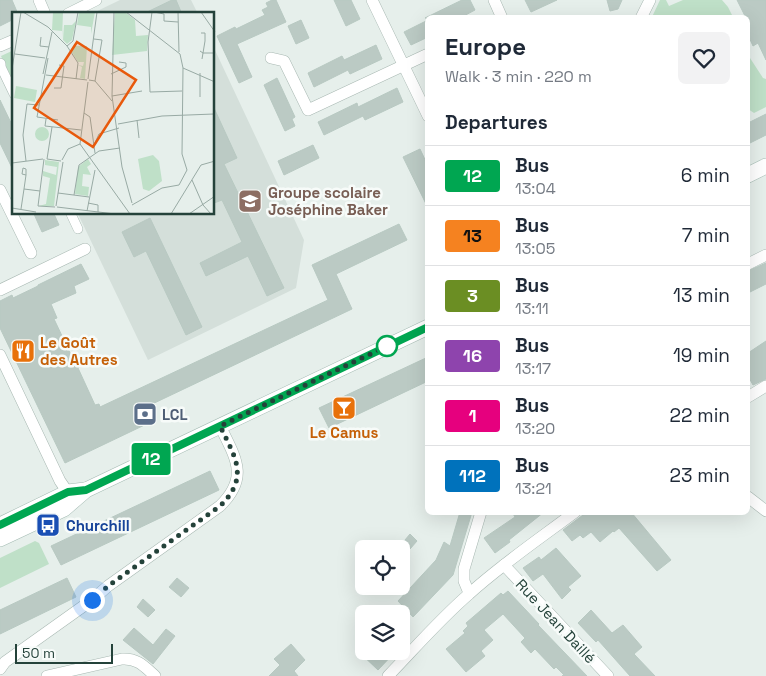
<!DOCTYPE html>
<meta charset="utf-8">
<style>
:root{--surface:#fff;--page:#f2f2f3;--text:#1f2937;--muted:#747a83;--line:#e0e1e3}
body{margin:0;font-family:"Space Grotesk",sans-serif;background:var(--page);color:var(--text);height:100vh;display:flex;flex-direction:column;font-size:19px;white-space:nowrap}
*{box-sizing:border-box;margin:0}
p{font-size:16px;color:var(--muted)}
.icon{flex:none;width:28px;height:28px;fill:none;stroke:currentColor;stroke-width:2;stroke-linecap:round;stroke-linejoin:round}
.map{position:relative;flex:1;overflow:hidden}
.details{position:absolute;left:425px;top:15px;width:325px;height:500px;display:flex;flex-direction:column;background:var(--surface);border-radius:8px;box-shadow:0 5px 20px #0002}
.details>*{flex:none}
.badge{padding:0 10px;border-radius:4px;font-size:18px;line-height:32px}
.tools{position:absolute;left:355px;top:540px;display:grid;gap:10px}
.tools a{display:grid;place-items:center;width:55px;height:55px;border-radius:8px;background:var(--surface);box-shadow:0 5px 20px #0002;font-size:25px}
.scale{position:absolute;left:15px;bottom:12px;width:98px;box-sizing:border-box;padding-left:5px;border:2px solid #24423a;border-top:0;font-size:14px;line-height:18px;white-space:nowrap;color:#24423a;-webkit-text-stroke:4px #f7fbf9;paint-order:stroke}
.you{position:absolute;width:25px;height:25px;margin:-12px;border:4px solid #fff;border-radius:50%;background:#1a73e8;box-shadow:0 0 0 8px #1a73e833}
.map>.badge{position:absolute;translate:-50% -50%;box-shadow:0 0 0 2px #fff}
h2{padding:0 20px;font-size:19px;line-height:45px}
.round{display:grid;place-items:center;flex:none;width:52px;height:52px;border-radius:8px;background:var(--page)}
.overview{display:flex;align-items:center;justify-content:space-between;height:85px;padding:0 20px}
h1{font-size:24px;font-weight:800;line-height:38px}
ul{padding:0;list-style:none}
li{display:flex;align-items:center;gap:15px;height:60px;padding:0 20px;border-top:1px solid var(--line)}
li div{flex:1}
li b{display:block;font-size:19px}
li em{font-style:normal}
li .badge{min-width:55px;font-weight:700;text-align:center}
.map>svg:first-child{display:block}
.built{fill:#d4dfda}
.green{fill:#bfe0c8}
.building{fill:#bbcac4;stroke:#b8c9c2}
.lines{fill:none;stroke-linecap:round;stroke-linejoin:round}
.pedestrian-casing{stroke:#a8b8b2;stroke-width:10}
.minor-casing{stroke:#a8b8b2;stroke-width:12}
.secondary-casing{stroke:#a4bbb3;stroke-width:16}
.pedestrian{stroke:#fff;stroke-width:9}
.minor{stroke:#fff;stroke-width:11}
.secondary{stroke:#fff;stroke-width:15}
.line-casing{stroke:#fff;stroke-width:11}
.line{stroke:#00a651;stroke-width:8}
.walk{stroke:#24423a;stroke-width:5;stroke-dasharray:0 9}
.stop-dot{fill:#fff;stroke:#00a651;stroke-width:2.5}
.labels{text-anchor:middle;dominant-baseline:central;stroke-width:5;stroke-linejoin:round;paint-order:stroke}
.education-label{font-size:15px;font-weight:bold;fill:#785e54;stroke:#f7fbf9;text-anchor:start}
.food-label{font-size:15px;font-weight:bold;fill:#c56008;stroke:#f7fbf9;text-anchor:start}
.service-label{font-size:15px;font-weight:bold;fill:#4e5e75;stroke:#f7fbf9;text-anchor:start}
.transit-label{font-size:15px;font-weight:bold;fill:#164399;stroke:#f7fbf9;text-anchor:start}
.street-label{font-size:15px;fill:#24423a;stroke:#f7fbf9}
.inset-road{fill:none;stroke:#98aaa4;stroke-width:1}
.view{fill:#e8590c;fill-opacity:0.15;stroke:#e8590c;stroke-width:2.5}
.inset-edge{fill:none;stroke:#24423a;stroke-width:2.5}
</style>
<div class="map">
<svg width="766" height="676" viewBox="0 0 766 676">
<rect width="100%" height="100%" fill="#e6efeb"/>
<g class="built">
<path d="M120,0H191L198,14H91Z"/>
<path d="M214,48L304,240L296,288L148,360L78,214H214Z"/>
</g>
<g class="green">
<path d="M660,0H666L669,6L683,0H722L728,7L733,17H652Z"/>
<path d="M748,49L750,58L763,78L766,79V107L754,113L748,109Z"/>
<path d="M14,50V83L1,56Z"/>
<path d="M35,541L39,543L49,564L0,588V558Z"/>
</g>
<g class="building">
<path d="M0,0H12L18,14H14V19L0,26Z"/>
<path d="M172,0H176L182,14H143Z"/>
<path d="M272,0H276L286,22L237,44L252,77L239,83L217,36L235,27L236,29L265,15L262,10L268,7L266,3Z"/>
<path d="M334,0H351L360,19L346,26Z"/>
<path d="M462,0H470L475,10L460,18H425Z"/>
<path d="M525,0H557L531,12Z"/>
<path d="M607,0H622L618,9L610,11Z"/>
<path d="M737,0H766V60L758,43L753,46L748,35V18H746Z"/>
<path d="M301,20L309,38L296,44L288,26Z"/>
<path d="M428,20V37L411,45L404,32Z"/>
<path d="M376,45L382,59L350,74L348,70L314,87L308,73L342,56L344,60Z"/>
<path d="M277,78L295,117L292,119L295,126L285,131L264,85Z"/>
<path d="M397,88L403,102L365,120L363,116L324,135L318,122L357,103L358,107Z"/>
<path d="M0,100L14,129V172L0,143Z"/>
<path d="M214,108L237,158L224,164L284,288L267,296L248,256L206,276L200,263L242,242L222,200L214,203Z"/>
<path d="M766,114V135L748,144V123Z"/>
<path d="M313,145L319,158L284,175L278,161Z"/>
<path d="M420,149L428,166V208L403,157Z"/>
<path d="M34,214H54L59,225L42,232Z"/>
<path d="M150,218L202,327L186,335L146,251L134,257L122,232Z"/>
<path d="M399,224L407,240L336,274L352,309L148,406L155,420L65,463L0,328V301L12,295L13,298L38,286V285L81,264L89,279L74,286L76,293L51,304L57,318L54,319L72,357L76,355L81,366L78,368L95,405L99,404L100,407L328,300L312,265Z"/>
<path d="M766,263V284L748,293V271Z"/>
<path d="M766,341V379L753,385L748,376V353Z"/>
<path d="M428,357V381L329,428L319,408Z"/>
<path d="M210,471L219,490L61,565L51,546Z"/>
<path d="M460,512H472L453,575L413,617L398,601L436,560L444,542L450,546Z"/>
<path d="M512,512H544L509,540L510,542L495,553L484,538L515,517Z"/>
<path d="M587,512H631L671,560L657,571L619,528L614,532L613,531L600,542L591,532L583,538L580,535L572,541L563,530Z"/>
<path d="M410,534L417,541L410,549L405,544V540Z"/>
<path d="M556,548L581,576L568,587L571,590L562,599L543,574L533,581L523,568L539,557L541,560Z"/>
<path d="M67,578L76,597L0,634V610Z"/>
<path d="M177,578L189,588L181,597L169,587Z"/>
<path d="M508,591L539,624L538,625L587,676H562L564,675L556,667L554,669L535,649L531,653L521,642L525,638L503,614L484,630L493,640L481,651L485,656L466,672L446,649L465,633L463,631L468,626L466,623L501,593L503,595Z"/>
<path d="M143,599L155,610L148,617L137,607Z"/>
<path d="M591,610L612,633L623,625L642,647L634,654L655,676H630L598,640L596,642L578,623Z"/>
<path d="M134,628L153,645L166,629L175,636L153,664L123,640Z"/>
<path d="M291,644L305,660L294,671L298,676H269L280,665L274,659Z"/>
<path d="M358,651H396L378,670Z"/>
</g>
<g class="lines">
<g class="pedestrian-casing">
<g id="pedestrian">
<path d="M0,65L14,94"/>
<path d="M71,214L78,229"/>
</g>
</g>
<g class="minor-casing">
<g id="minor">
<path d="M39,0L45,14"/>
<path d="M372,0L428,116"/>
<path d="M494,0L502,18"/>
<path d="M68,14L96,0"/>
<path d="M641,18L650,0"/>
<path d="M0,46L14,40"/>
<path d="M271,58L284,61L308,110L428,54"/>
<path d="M0,64V65"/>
<path d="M0,190L31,253"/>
<path d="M748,264L766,255"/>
<path d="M0,290L85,249"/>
<path d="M0,355L60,481L71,497"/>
<path d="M748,397L766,386"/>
<path d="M748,497L766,511"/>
<path d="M504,565L608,676"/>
<path d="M469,593L464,581V569L481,512"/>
<path d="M0,669L5,662L92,600L108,586L220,506C250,477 235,457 220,426"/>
<path d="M47,676L122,659C137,658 144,666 155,676"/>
<path d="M388,676C415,648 440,619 469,594C502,564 539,539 575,512"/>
</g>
</g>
<g class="secondary-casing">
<g id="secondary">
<path d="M748,175L766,166"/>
<path d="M0,525L68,492L85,490"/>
<path d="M0,539L64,509L86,490L428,327"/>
</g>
</g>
<use href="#pedestrian" class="pedestrian"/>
<use href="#minor" class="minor"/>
<use href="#secondary" class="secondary"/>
</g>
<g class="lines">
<g class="line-casing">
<path id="line" d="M0,525L68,492L86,490L428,327"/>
</g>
<use href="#line" class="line"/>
<path class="walk" d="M92,600L108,586L220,506C250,477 235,457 220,426L387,346"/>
</g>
<defs>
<g id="school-square" transform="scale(1.25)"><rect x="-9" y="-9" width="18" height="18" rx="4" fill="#8d6e63" stroke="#f7fbf9"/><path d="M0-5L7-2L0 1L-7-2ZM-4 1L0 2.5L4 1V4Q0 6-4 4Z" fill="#fff"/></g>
<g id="restaurant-square" transform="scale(1.25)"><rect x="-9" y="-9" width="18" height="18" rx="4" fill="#e8710a" stroke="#f7fbf9"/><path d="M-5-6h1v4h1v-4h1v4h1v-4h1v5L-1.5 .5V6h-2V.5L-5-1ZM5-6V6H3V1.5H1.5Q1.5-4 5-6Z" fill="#fff"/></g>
<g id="bar-square" transform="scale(1.25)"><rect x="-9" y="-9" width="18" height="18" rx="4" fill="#e8710a" stroke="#f7fbf9"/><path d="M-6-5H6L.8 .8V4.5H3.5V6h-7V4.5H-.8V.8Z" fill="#fff"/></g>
<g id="bank-square" transform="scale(1.25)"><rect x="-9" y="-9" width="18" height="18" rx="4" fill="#5c6f8a" stroke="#f7fbf9"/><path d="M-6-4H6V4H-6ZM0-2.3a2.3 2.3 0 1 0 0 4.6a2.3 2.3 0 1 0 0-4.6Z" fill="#fff"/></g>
<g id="bus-square" transform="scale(1.25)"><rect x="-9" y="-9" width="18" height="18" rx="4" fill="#1a4fb4" stroke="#f7fbf9"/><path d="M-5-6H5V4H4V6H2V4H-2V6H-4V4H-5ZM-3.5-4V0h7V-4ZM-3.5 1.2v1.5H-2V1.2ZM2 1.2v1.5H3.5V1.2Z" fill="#fff"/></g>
</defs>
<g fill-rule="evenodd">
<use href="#school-square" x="250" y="201"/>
<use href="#restaurant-square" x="23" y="351"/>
<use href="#bar-square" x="344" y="408"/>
<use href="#bank-square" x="145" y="414"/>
<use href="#bus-square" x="48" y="525"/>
</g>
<circle class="stop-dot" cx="387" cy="346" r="10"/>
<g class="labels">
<g class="education-label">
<text x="268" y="192">Groupe scolaire<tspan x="268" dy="17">Joséphine Baker</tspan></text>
</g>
<g class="food-label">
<text x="40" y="342">Le Goût<tspan x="40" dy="17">des Autres</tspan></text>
<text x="344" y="432" text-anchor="middle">Le Camus</text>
</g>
<g class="service-label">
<text x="162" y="414">LCL</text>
</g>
<g class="transit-label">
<text x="66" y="525">Churchill</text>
</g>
<g class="street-label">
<text transform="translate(556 621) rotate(47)">Rue Jean Daillé</text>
</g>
</g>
<g transform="translate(12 12)">
<rect width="202" height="202" fill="#e6efeb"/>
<path d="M41,0H51L50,27V19L40,18ZM67,0H83L79,22V15L65,13ZM103,0H113L123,8L124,24L136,23L135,39L100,43ZM64,9L60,28L55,32L51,28L52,13H60ZM61,34H75L73,67L68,66L70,55L66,53L71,54L72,50H66L59,39ZM4,74L25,78L23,90L2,86ZM23 122a7 7 0 1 1 14 0a7 7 0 1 1-14 0ZM141,143L147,149L150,169L137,179L131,177L126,147ZM76,147L79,152L75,155L79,163L71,162L70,174L77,175L76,184L63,182L66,155ZM33,148L47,150L42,194H27L34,192L38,166L31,164V159L44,163L45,155L33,153Z" fill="#bfe0c8"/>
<path class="inset-road" d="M11,0L36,15L55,34L66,51L64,67M102,0L100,84L110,155L120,191M114,0L168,42L171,56L170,142L175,158L167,173L150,176L120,193M140,0L136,30L138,80L170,79M142,0L152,2V9L166,10M166,0L167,40M189,0L203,20M29,25L28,34L37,35M82,27L90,28L83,69M55,34L61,29L66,0M188,39L191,41L193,29V21H189M3,42L33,46M36,46L25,105L46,108M190,47L191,41H203M171,56L203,70M0,57L9,0M31,62L40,20M99,62L114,55V51L107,50M34,63L75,68M76,67L85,0M77,68L83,69L100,89M42,76H49L52,54L47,53M100,84L130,79M188,85V61M72,101L78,105L83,141M34,107L33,114L69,118M125,108L127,126M106,112L150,104L202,102M40,115L35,147L49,149M68,132L118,202M68,132L76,70M81,135L87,122L107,116M32,147L26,194L43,195M50,148L56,137L68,132M14,149L11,123L15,92L27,93M0,151L31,147M180,168L191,193L199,202M12,177L28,179M46,181L77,185M62,183L67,153L87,139L108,136M76,191L86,193V200M44,194L51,150M45,195L103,202M0,196L24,200M9,197L12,177L14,163V157L11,156L10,162L14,163M75,199L83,158M159,202L189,153L203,149M177,202L203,184"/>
<path class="view" d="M65,30L124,68L81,135L22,96Z"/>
<rect width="202" height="202" class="inset-edge"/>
</g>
</svg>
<div class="tools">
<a><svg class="icon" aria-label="locate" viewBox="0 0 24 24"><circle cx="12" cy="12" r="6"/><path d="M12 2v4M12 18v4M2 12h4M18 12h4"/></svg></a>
<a><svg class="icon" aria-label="layers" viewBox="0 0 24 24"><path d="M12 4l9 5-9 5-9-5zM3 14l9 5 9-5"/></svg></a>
</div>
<div class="scale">50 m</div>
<div class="you" style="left:92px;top:600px"></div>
<b class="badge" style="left:151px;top:459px;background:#00a651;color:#fff">12</b>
<section class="details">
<div class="overview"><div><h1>Europe</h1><p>Walk · 3 min · 220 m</p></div><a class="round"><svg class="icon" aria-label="heart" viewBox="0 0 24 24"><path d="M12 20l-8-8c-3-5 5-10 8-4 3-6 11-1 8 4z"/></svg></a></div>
<h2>Departures</h2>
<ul>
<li><span class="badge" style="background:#00a651;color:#fff">12</span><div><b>Bus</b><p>13:04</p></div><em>6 min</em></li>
<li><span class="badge" style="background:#f58220;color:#111">13</span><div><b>Bus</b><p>13:05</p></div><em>7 min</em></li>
<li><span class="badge" style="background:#6b8e23;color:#fff">3</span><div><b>Bus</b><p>13:11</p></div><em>13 min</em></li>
<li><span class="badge" style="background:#8e44ad;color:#fff">16</span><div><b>Bus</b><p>13:17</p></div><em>19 min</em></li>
<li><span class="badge" style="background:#e6007e;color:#fff">1</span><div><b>Bus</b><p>13:20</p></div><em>22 min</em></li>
<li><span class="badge" style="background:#0072bc;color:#fff">112</span><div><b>Bus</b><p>13:21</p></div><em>23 min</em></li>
</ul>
</section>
</div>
